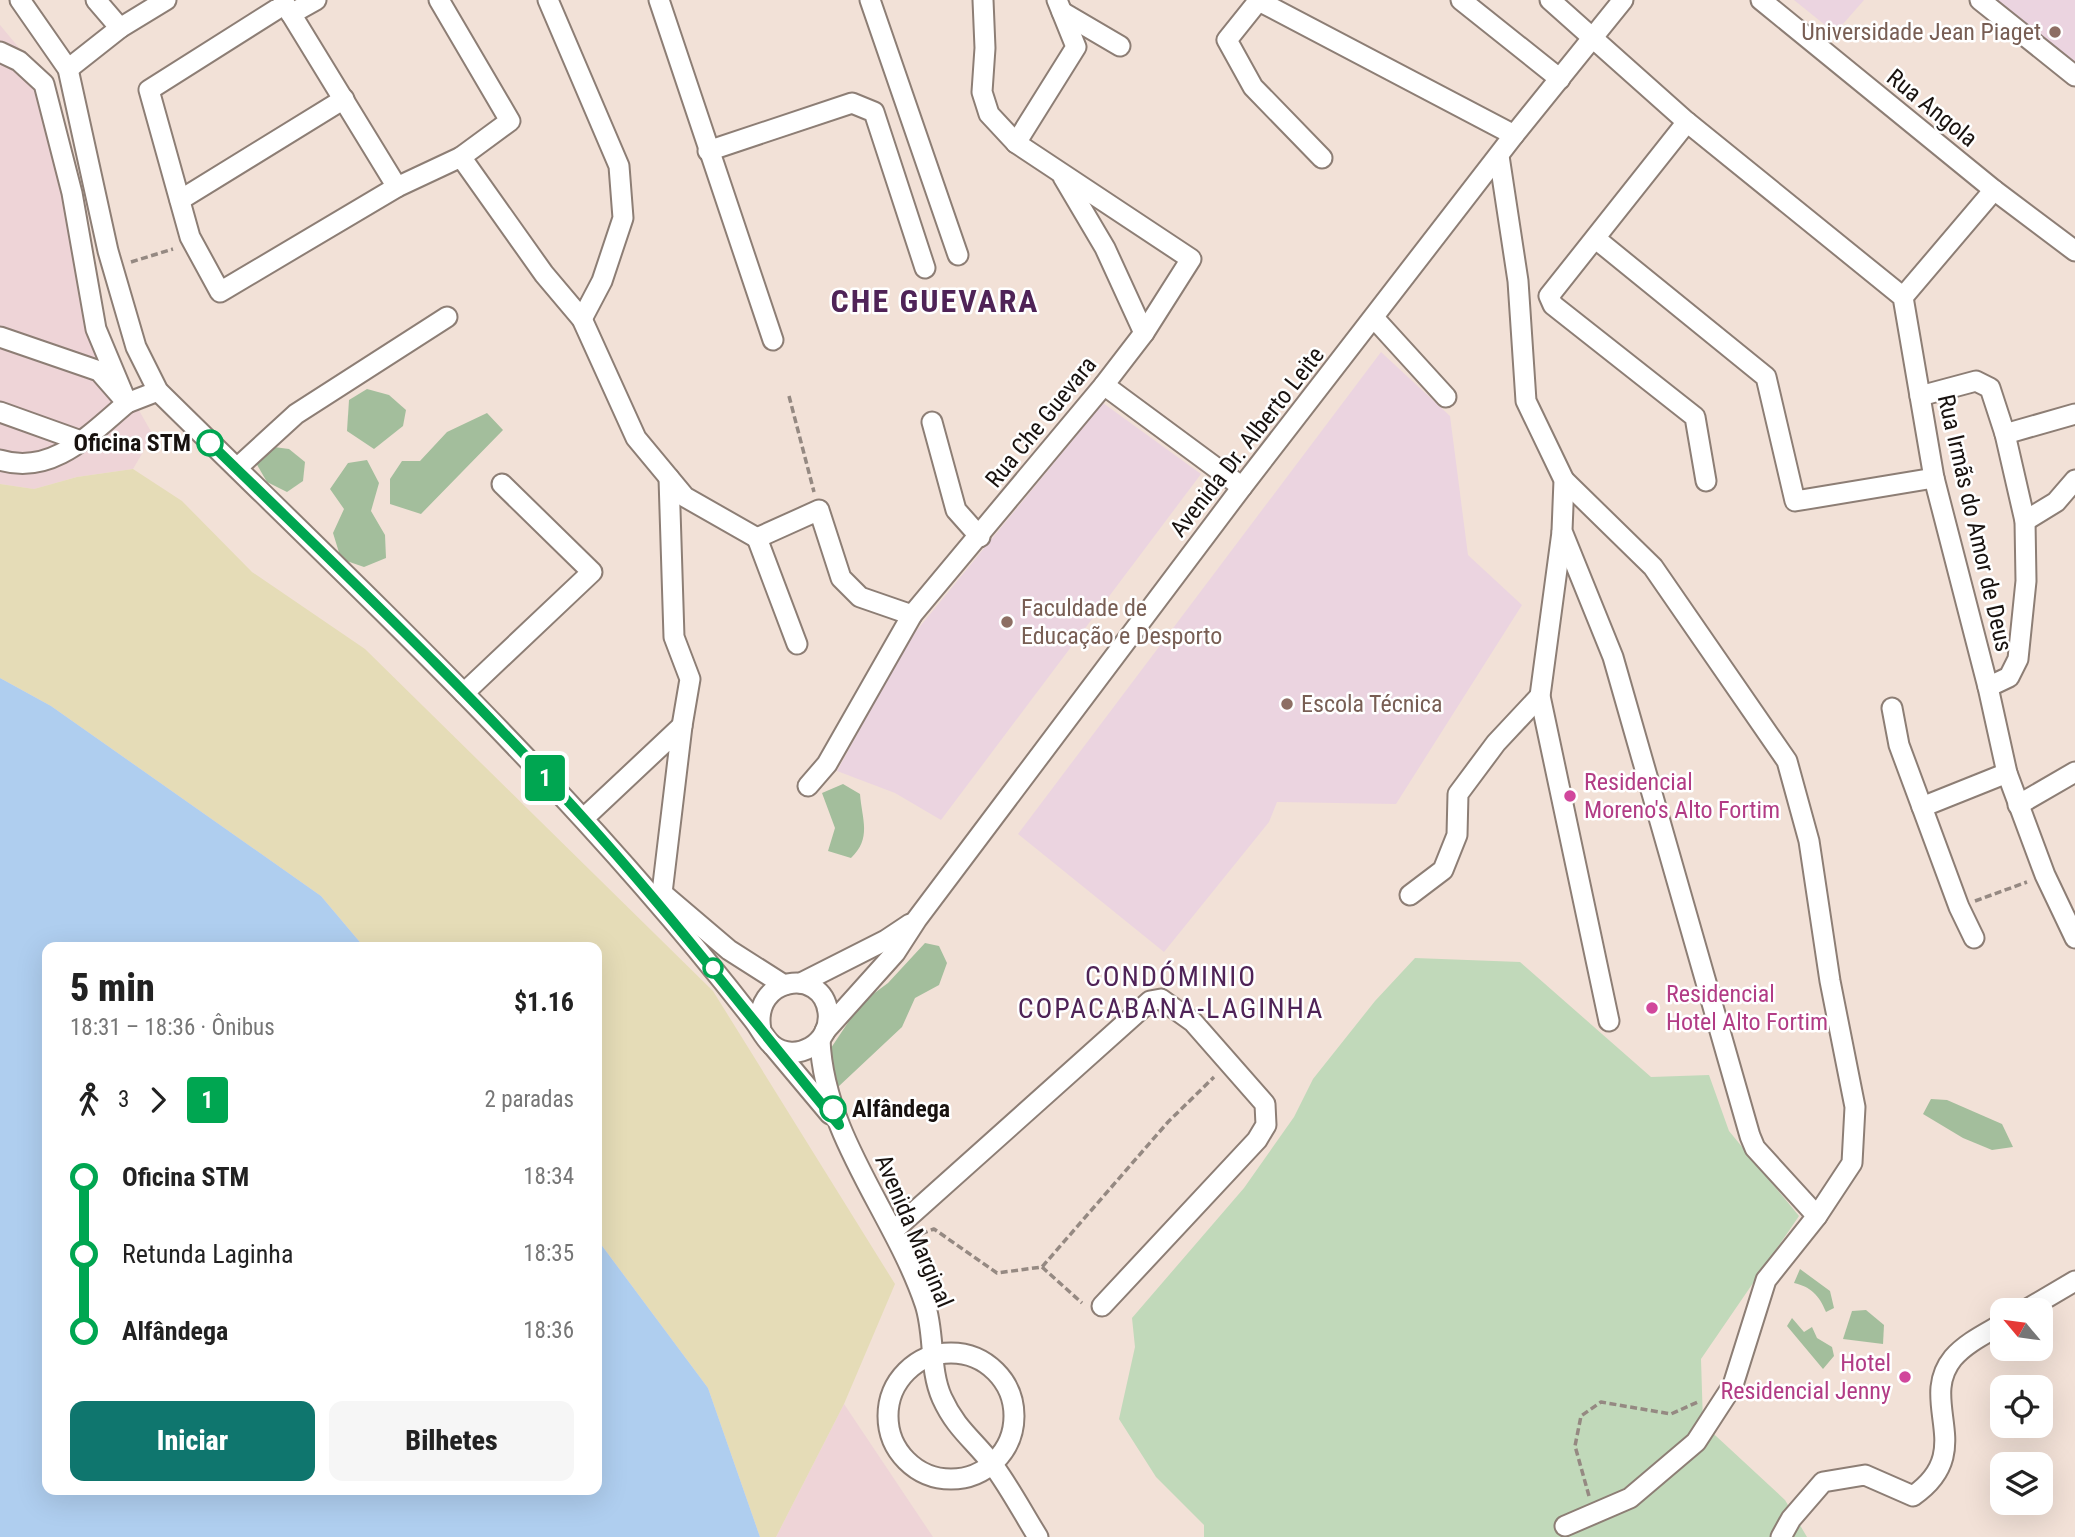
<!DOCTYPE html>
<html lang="pt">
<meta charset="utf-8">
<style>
:root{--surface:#fff;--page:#f6f6f6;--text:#222;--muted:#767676;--accent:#0f766e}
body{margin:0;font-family:"Roboto Condensed",sans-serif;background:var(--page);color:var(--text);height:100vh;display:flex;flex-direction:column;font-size:26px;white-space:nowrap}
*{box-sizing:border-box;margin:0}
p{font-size:23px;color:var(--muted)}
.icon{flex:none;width:38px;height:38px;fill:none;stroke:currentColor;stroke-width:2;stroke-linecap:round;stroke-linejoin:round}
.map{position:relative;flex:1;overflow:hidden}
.panel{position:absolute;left:42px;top:942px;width:560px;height:553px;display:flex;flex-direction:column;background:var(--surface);border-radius:14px;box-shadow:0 7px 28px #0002}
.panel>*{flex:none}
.badge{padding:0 14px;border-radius:5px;font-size:24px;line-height:46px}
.needle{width:46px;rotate:299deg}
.fabs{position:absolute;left:1990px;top:1298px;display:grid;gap:14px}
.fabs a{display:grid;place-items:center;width:63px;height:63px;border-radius:14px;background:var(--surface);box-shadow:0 7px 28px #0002;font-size:35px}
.map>.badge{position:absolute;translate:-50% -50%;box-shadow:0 0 0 4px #fff}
.legs{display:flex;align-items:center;gap:10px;height:77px;padding:0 28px;font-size:23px}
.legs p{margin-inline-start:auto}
.overview{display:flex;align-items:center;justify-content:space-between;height:119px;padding:0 28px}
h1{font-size:38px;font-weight:800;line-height:52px}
.cta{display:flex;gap:14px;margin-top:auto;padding:14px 28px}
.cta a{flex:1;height:80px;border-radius:14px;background:var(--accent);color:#fff;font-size:28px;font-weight:800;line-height:80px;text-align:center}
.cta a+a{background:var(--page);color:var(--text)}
ul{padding:0 28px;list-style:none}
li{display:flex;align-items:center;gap:24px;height:77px;font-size:26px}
li i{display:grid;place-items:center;width:10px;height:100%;margin:0 9px;background:currentColor}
li i::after{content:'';width:18px;height:18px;margin:-9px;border:5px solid;border-radius:50%;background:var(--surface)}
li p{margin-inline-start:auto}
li:first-child i{background:linear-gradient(#0000 50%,currentColor 0)}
li:last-child i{background:linear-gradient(currentColor 50%,#0000 0)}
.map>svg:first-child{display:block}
.industrial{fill:#eed4d7}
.education{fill:#ebd4e0}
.green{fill:#c1d9ba}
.forest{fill:#a3be9c}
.sand{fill:#e5dcb7}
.water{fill:#afceef}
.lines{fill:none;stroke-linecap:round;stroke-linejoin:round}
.minor-casing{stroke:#8d7e75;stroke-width:23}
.path{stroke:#958982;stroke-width:3.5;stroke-dasharray:7 3.5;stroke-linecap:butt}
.minor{stroke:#fff;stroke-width:19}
.line-1-casing{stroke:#fff;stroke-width:16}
.line-1{stroke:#00a651;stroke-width:10}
.education-dot{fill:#8d6e63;stroke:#fff;stroke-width:2.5}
.stop-1-dot{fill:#fff;stroke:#00a651;stroke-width:3.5}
.hotel-dot{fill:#d1479c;stroke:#fff;stroke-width:2.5}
.labels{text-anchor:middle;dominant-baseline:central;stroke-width:5;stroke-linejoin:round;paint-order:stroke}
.education-label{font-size:24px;fill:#785e54;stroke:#fff;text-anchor:start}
.street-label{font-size:24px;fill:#18120f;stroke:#fff}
.stop-label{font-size:24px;font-weight:bold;fill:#18120f;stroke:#fff;text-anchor:end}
.hotel-label{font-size:24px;fill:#b23c85;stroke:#fff;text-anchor:start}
.quarter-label{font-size:28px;letter-spacing:2px;fill:#4f2357;stroke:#fff}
.district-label{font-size:32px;font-weight:bold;letter-spacing:2px;fill:#4f2357;stroke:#fff}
</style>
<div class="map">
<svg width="2075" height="1537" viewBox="0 0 2075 1537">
<rect width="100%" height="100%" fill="#f2e1d7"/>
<g class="industrial">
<path d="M0,25L29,60L56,144L92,328L153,435L133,469L77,477L34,489L0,484Z"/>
<path d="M844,1404L933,1537H776Z"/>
</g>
<g class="education">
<path d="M1794,0H1864L1835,33Z"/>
<path d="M1996,0H2075V64Z"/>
<path d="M1381,352L1450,416L1468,555L1522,605L1396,804L1277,802L1269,822L1164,952L1018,834Z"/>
<path d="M1103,403L1201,474L941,820L895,793L837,771L908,641Z"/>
</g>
<path class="green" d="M1415,958L1520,962L1651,1077L1709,1075L1729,1131L1799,1216L1701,1359L1703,1424L1785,1500L1807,1537H1204V1525L1156,1477L1119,1419L1135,1347L1132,1318L1244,1188L1294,1117L1313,1079L1375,1001Z"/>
<g class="forest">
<path d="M367,389L389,395L406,410L403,426L374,449L347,431L349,400Z"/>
<path d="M487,413L503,430L421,514L390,504V479L402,461H420L447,432Z"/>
<path d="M274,447L289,449L305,462L303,481L287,492L267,482L256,463Z"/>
<path d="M367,460L379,483L371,511L385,535L386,558L364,567L341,559L333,533L344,509L330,489L348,463Z"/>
<path d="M843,784L860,794C862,820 872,838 851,858L828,851L835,828L822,793Z"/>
<path d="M925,943L939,946L947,963L939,985L915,998L902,1027L838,1087L831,1069V1048L861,1003L888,983Z"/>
<path d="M1931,1099L1947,1100L2002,1124L2013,1147L1992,1150L1963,1138L1923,1114Z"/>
<path d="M1800,1269L1830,1291L1834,1308L1826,1312C1819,1295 1811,1287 1794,1283Z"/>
<path d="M1866,1310L1884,1325L1883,1344L1843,1339L1852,1311Z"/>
<path d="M1792,1318L1804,1332L1812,1327L1817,1338L1832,1347L1834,1356L1823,1369L1787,1326Z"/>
</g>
<path class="sand" d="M133,469L182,501L252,572L365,649L713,991L895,1284L844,1404L776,1537H760L708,1388L597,1239V947H364L321,896L51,706L0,678V484L34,489L77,477Z"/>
<path class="water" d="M0,678L51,706L321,896L364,947H47V1489H597V1239L708,1388L760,1537H0Z"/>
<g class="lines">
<g class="minor-casing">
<g id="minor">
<path d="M20,0L68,69L108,251L136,347L158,391C363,593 575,790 752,1018C759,1026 764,1038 772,1045C796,1064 832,1043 828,1012C822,966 751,977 761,1030"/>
<path d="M96,0L120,28"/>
<path d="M283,0L285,4L397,187L220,292L190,237L149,90L285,4"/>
<path d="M439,0L510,121L461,157"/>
<path d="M548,0L619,166L623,218L602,281L582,319"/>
<path d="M659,0L773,340"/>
<path d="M870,0L958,255"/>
<path d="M1257,0L1514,135"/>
<path d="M1259,0L1227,40L1253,87L1322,158"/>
<path d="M1461,0L1560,79"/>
<path d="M1550,0L1687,122L1903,297L1934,478L1988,687L2007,773L2045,875L2075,938"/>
<path d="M1761,0L1994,190L2075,251"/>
<path d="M1980,0L2075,76"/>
<path d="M1062,12L1120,46"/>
<path d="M291,14L316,0"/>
<path d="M0,52L19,61L44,84L72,193L96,329L127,403C90,434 52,476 0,460"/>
<path d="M68,69L120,28L166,0"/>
<path d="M1687,122L1549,296L1553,305L1695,417L1706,481"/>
<path d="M1016,143L1076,47L1057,0"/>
<path d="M708,151L852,103L874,112L925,268"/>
<path d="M1499,156L1518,281L1526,401L1564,480L1562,531L1613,657L1750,1136L1755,1148L1817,1216L1766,1280L1733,1385L1696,1442L1630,1498L1565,1526"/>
<path d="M1063,177L1105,248L1144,333"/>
<path d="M397,187L461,157L544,274L582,319L636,438L685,497L757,538"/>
<path d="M180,200L344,99"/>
<path d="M1596,239L1766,377L1795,501L1934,478"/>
<path d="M1903,297L1994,190"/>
<path d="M1374,318L1446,397"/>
<path d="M0,337L99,371L127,403L158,391"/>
<path d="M1104,385L1242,487"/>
<path d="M1920,396L1976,381L1990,388L2005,434L2025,521L2026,581L2018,659L2009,677L1988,687"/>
<path d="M0,412L81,441"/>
<path d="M932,422L956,510L980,537"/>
<path d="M2005,434L2075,414"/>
<path d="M237,468L296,414L447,317"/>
<path d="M669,478L674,637L690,679L682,726"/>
<path d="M1564,480L1653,567L1787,761L1809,841L1830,981L1855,1107L1852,1163L1817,1216"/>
<path d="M2025,521L2056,502L2075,480"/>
<path d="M1562,532L1540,696L1609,1021"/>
<path d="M797,644L757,538L819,510L841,578L860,597L912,615"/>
<path d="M464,693L592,572L502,484"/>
<path d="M1892,708L1899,745L1922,807"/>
<path d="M808,786L827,764L912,615L1104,385L1144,333L1191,259L1016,143L989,114L982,92L985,48L983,0"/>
<path d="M2018,805L2075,772"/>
<path d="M584,818L682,726L662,893"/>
<path d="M662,893L729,950L784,985"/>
<path d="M1410,895L1443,870L1457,835L1458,794L1496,743L1540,696"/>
<path d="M1974,938L1959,907L1922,807L2007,773"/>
<path d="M801,983L886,940L910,924"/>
<path d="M825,1031L895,953L917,919L1242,487L1514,135L1623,0"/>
<path d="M820,1040C824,1137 895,1215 925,1304C935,1334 929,1369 942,1398C956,1429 974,1440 993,1465C1010,1488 1023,1513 1038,1537"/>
<path d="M773,1046L830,1114"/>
<path d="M893,1231L1150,1001L1161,999L1193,1022L1265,1104L1266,1125L1257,1140L1102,1306"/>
<path d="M2024,1311L2075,1281"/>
<circle cx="951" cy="1416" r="63"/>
<path d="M1781,1537L1791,1519L1823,1482L1865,1475L1913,1496C1978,1451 1917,1402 1953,1358C1966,1343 1985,1334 2002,1324"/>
</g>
</g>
<g class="path">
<path d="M131,262L173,249"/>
<path d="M789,396L814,492"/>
<path d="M1975,901L2027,882"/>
<path d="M921,1234L934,1229L997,1273L1042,1267L1168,1122L1214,1077"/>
<path d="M1042,1267L1082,1303"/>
<path d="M1589,1496L1575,1446L1581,1416L1601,1402L1671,1414L1700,1401"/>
</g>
<use href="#minor" class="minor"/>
</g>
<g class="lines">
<g class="line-1-casing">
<path id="line-1" d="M210,443C337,567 467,689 586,821C675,919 755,1024 839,1125L833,1109"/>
</g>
<use href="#line-1" class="line-1"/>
</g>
<g class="education-dot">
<circle cx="2055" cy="32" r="7"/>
<circle cx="1007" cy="622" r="7"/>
<circle cx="1287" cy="704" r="7"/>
</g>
<g class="stop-1-dot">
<circle cx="210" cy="443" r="12"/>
<circle cx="713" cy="968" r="9"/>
<circle cx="833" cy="1109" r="12"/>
</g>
<g class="hotel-dot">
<circle cx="1570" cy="796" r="7"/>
<circle cx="1652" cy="1008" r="7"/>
<circle cx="1905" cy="1377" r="7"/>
</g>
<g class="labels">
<g class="education-label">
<text x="2041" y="32" text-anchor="end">Universidade Jean Piaget</text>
<text x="1021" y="608">Faculdade de<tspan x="1021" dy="28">Educação e Desporto</tspan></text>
<text x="1301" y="704">Escola Técnica</text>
</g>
<g class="street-label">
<text transform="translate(1932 108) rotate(39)">Rua Angola</text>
<text transform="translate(1041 422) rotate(-51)">Rua Che Guevara</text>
<text transform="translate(1247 442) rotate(-52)">Avenida Dr. Alberto Leite</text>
<text transform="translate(1975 523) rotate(77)">Rua Irmãs do Amor de Deus</text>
<text transform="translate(914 1231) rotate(67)">Avenida Marginal</text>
</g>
<g class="stop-label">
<text x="191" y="443">Oficina STM</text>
<text x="852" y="1109" text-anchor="start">Alfândega</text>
</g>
<g class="hotel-label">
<text x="1584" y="782">Residencial<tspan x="1584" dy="28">Moreno's Alto Fortim</tspan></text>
<text x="1666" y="994">Residencial<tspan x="1666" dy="28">Hotel Alto Fortim</tspan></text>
<text x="1891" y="1363" text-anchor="end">Hotel<tspan x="1891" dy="28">Residencial Jenny</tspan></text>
</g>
<g class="quarter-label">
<text x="1171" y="976">CONDÓMINIO<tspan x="1171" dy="32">COPACABANA-LAGINHA</tspan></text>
</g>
<g class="district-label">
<text x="935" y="301">CHE GUEVARA</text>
</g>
</g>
</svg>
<div class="fabs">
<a><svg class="needle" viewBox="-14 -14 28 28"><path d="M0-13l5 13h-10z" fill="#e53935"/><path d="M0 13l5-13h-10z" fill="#767676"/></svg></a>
<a><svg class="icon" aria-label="locate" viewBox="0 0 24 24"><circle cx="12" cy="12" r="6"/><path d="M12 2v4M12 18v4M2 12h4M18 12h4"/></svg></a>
<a><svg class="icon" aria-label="layers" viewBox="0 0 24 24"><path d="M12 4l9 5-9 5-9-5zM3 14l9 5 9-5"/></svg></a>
</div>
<b class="badge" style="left:545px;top:778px;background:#00a651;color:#fff">1</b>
<section class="panel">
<div class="overview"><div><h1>5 min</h1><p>18:31 – 18:36 · Ônibus</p></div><b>$1.16</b></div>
<div class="legs"><svg class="icon" aria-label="walk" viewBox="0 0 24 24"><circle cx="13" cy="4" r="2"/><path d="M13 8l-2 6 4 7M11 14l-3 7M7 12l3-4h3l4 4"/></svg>3<svg class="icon" aria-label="forward" viewBox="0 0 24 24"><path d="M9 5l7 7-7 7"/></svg><b class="badge" style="background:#00a651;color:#fff">1</b><p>2 paradas</p></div>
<ul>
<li><i style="color:#00a651"></i><b>Oficina STM</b><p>18:34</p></li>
<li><i style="color:#00a651"></i><span>Retunda Laginha</span><p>18:35</p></li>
<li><i style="color:#00a651"></i><b>Alfândega</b><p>18:36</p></li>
</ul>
<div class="cta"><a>Iniciar</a><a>Bilhetes</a></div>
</section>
</div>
